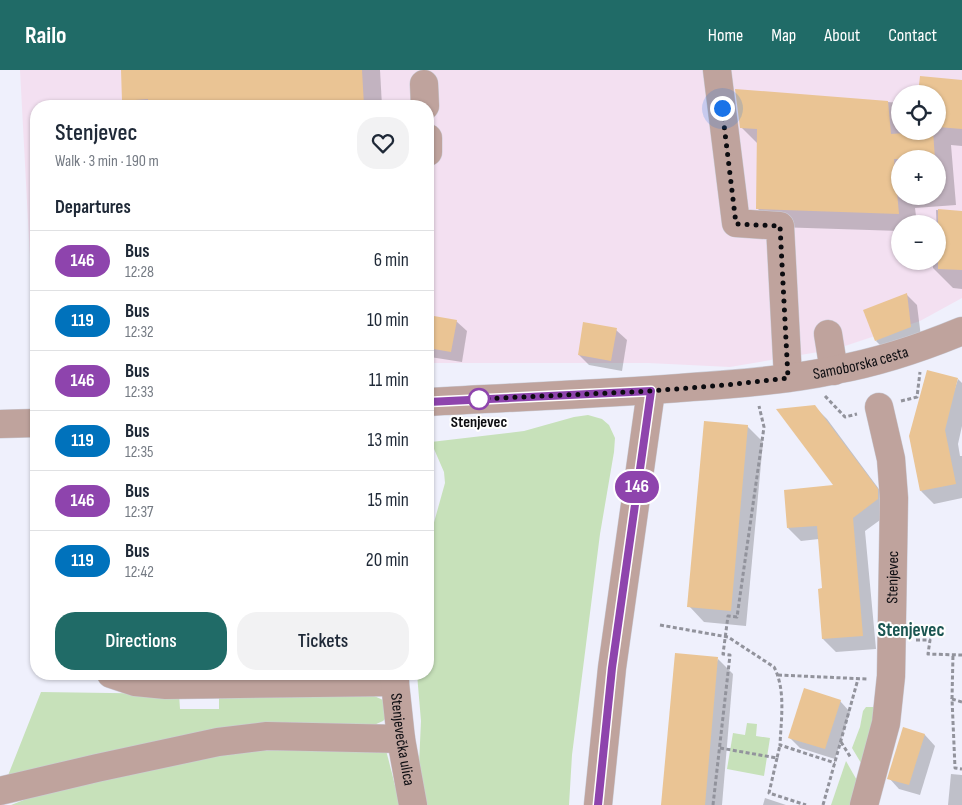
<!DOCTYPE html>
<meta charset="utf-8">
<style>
:root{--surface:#fff;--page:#f2f2f3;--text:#1f2937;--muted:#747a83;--line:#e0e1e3;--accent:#206b67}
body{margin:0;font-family:"Sofia Sans Condensed",sans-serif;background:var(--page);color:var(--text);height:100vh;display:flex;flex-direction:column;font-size:19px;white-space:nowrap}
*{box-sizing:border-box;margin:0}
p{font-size:16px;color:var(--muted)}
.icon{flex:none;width:28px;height:28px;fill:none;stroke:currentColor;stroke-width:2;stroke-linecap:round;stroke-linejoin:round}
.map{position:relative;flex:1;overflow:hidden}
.details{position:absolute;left:30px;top:30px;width:404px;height:580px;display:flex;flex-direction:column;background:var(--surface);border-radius:20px;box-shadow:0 1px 4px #0004}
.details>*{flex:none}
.badge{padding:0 10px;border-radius:16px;font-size:18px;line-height:32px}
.buttons{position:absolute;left:891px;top:15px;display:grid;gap:10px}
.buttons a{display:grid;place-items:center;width:55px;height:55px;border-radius:50%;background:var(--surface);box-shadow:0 1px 4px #0004;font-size:25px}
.you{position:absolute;width:25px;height:25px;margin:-12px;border:4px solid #fff;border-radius:50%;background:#1a73e8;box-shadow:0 0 0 8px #1a73e833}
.map>.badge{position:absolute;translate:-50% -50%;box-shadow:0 0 0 2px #fff}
h2{padding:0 25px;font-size:19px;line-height:45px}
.round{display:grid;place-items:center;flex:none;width:52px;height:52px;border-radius:20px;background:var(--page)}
.head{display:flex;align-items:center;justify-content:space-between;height:85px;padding:0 25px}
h1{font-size:24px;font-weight:600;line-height:38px}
.button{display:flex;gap:10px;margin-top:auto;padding:10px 25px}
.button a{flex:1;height:58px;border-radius:20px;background:var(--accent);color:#fff;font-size:20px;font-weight:600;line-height:58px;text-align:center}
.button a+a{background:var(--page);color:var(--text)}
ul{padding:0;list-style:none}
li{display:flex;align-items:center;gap:15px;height:60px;padding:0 25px;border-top:1px solid var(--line)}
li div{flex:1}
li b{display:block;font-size:19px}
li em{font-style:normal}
li .badge{min-width:55px;font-weight:700;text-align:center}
header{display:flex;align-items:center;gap:30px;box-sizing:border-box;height:70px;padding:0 25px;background:var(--accent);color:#fff}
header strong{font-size:24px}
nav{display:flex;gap:28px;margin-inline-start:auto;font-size:18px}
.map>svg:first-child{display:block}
.commercial{fill:#f3e0f1;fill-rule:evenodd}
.green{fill:#c7e1ba}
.shadow{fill:#0003;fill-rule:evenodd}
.building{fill:#eac494}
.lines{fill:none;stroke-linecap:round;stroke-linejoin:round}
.minor-casing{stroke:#cbccd6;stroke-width:29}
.path{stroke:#92939c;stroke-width:3;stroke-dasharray:4 2.5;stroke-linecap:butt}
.minor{stroke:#bfa39d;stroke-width:28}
.line-casing{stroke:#fff;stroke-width:11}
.line{stroke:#8e44ad;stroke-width:8}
.walk{stroke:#0c0c10;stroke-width:5;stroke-dasharray:0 9}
.stop-dot{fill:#fff;stroke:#8e44ad;stroke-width:2.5}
.labels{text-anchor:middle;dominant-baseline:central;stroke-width:4;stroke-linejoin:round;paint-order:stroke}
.street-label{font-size:16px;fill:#0c0c10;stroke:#fefefe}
.stop-label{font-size:16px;font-weight:bold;fill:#0c0c10;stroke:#fefefe}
.quarter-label{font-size:19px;font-weight:bold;fill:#1b5652;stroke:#fefefe}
</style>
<header>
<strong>Railo</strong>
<nav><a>Home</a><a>Map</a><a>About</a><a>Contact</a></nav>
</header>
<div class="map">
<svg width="962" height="735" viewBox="0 0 962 735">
<rect width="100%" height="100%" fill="#eff0fc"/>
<path class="commercial" d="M20,0H962V228L920,251L836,279L730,297L648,293H428V36H36V301ZM900,24H938V61H900ZM900,89H938V126H900ZM900,154H938V191H900Z"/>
<g class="green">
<path d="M588,345L602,349L609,355L615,368L614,382L600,464L572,685L569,735H426L419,695L421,651L417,604H428V474L445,413L444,402L431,372L524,361L574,347Z"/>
<path d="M41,622L179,624L180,639H219V624L372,625L383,630L387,647L383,651L365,659L7,708Z"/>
<path d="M866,637H879L864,698L852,678L860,657L863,641Z"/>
<path d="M747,653L757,654L756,666L770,668L764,706L727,699L733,663L745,665Z"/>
<path d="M290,679L386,680L400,735H11L70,712L230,683Z"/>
<path d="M846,691L859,714L854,735H831Z"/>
</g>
<g class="shadow">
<path d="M122,0H380L382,36H130L124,30Z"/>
<path d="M962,12V76L951,75L956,135L915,138L917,154H900V161L776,157L757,138L758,74L741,57L736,20L900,33V61H938V24ZM900,89H938V126H900Z"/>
<path d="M936,140L962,142V219L953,218L933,198V191H938Z"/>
<path d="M907,225L917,235L921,267L886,281L876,271Z"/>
<path d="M428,246L456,251L467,261L462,292L430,287L428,284Z"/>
<path d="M616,260L627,270L622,301L589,295L579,285Z"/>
<path d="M958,309L962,313V356L958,374L960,386H962V428L934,434L921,421Z"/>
<path d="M814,336L827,349L890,434L891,442L865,461L876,579L836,582L823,569V519L819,469L801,471L788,458L836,416Z"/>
<path d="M747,356L763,372L746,556L704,552L689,536Z"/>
<path d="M718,589L733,604L722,735H662Z"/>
<path d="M840,631L850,642L835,689L800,678L789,667Z"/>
<path d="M904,659L925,665L935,676L920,725L899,719L889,708Z"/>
<path d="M951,704L962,705V735H948Z"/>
<path d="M765,728L786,735H763Z"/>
</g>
<g class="building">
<path d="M121,0H362L364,36H148V29L122,31Z"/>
<path d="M920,6L962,10V59L938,57V24H918Z"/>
<path d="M735,19L888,31L891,64L933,61L935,89H894L899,144L756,139L757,59L740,58Z"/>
<path d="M938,139L962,141V200L938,199Z"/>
<path d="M907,223L911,257L875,271L863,240Z"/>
<path d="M428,245L457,250L451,282L428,278Z"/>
<path d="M583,252L617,258L611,291L578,285Z"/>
<path d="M927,300L958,308L945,360L956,414L920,421L909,366Z"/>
<path d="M815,335L878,419V429L853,448L863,566L822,569L818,519L822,518L817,456L787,458L784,420L833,415L776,339Z"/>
<path d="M704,351L748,355L731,541L687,537Z"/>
<path d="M675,583L718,587L705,735H661Z"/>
<path d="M804,618L841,630L825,679L788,668Z"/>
<path d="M903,657L925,664L909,715L887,709Z"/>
</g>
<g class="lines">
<g class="minor-casing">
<g id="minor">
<path d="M717,0L736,153L780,156L788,308"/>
<path d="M424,14L425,36"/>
<path d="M428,68V82"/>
<path d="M828,264L834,301"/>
<path id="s1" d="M428,332C516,327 604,324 692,317C740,314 789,310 835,300C879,292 921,278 962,261"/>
<path d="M0,354L36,353"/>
<path d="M111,604L135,612L166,615L395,612"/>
<path id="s2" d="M394,604L401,669L413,735"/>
<path d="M0,721L97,698L218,672L267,666L401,669"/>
<path d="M598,735L612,598L651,321"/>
<path id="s3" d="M864,735L886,653L891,606L894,428L891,389L879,337"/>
</g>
</g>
<g class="path">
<path d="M825,326L845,347L857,344"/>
<path d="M901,331L917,327L920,302"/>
<path d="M660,555L728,567L774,597C786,620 781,649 780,675L835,693"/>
<path d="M916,570H930L928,584L962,585"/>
<path d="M778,605L867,609"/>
<path d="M952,629L953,584"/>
<path d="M962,632L952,629L955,698L962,699"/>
<path d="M841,672L851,688"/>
<path d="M720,678L777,688L780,675"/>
<path d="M777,688L769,723L806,735"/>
<path d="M713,735L730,585L723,584L728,546L737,547L764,357L759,336"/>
<path d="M823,735L858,609"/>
</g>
<use href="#minor" class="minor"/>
</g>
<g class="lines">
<g class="line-casing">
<path id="line" d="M428,332L651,321L612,598L598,735"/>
</g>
<use href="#line" class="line"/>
<path class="walk" d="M479,329L651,321L736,314L788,308L780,156L736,154L722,38"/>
</g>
<circle class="stop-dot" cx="479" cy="329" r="10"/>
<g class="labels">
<g class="street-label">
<text stroke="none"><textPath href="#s1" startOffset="435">Samoborska cesta</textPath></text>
<text stroke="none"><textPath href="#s3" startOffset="231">Stenjevec</textPath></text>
<text stroke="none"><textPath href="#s2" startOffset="66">Stenjevečka ulica</textPath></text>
</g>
<g class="stop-label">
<text x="479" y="352">Stenjevec</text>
</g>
<g class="quarter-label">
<text x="911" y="560">Stenjevec</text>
</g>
</g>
</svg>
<div class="buttons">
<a><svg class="icon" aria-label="locate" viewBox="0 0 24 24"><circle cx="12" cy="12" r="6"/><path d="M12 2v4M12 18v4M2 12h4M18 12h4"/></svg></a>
<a>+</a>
<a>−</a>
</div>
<div class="you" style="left:722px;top:38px"></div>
<b class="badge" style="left:637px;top:417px;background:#8e44ad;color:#fff">146</b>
<section class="details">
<div class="head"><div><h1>Stenjevec</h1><p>Walk · 3 min · 190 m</p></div><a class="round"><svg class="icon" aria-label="heart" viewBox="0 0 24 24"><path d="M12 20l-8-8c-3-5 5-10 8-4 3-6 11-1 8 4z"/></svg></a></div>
<h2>Departures</h2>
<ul>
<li><span class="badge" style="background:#8e44ad;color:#fff">146</span><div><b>Bus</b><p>12:28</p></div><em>6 min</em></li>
<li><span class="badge" style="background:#0072bc;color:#fff">119</span><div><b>Bus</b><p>12:32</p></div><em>10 min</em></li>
<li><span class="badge" style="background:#8e44ad;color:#fff">146</span><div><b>Bus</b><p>12:33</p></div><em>11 min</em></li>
<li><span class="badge" style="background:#0072bc;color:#fff">119</span><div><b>Bus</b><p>12:35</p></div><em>13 min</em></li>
<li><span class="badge" style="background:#8e44ad;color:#fff">146</span><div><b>Bus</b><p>12:37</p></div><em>15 min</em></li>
<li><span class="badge" style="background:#0072bc;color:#fff">119</span><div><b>Bus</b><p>12:42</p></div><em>20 min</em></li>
</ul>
<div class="button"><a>Directions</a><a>Tickets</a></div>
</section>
</div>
